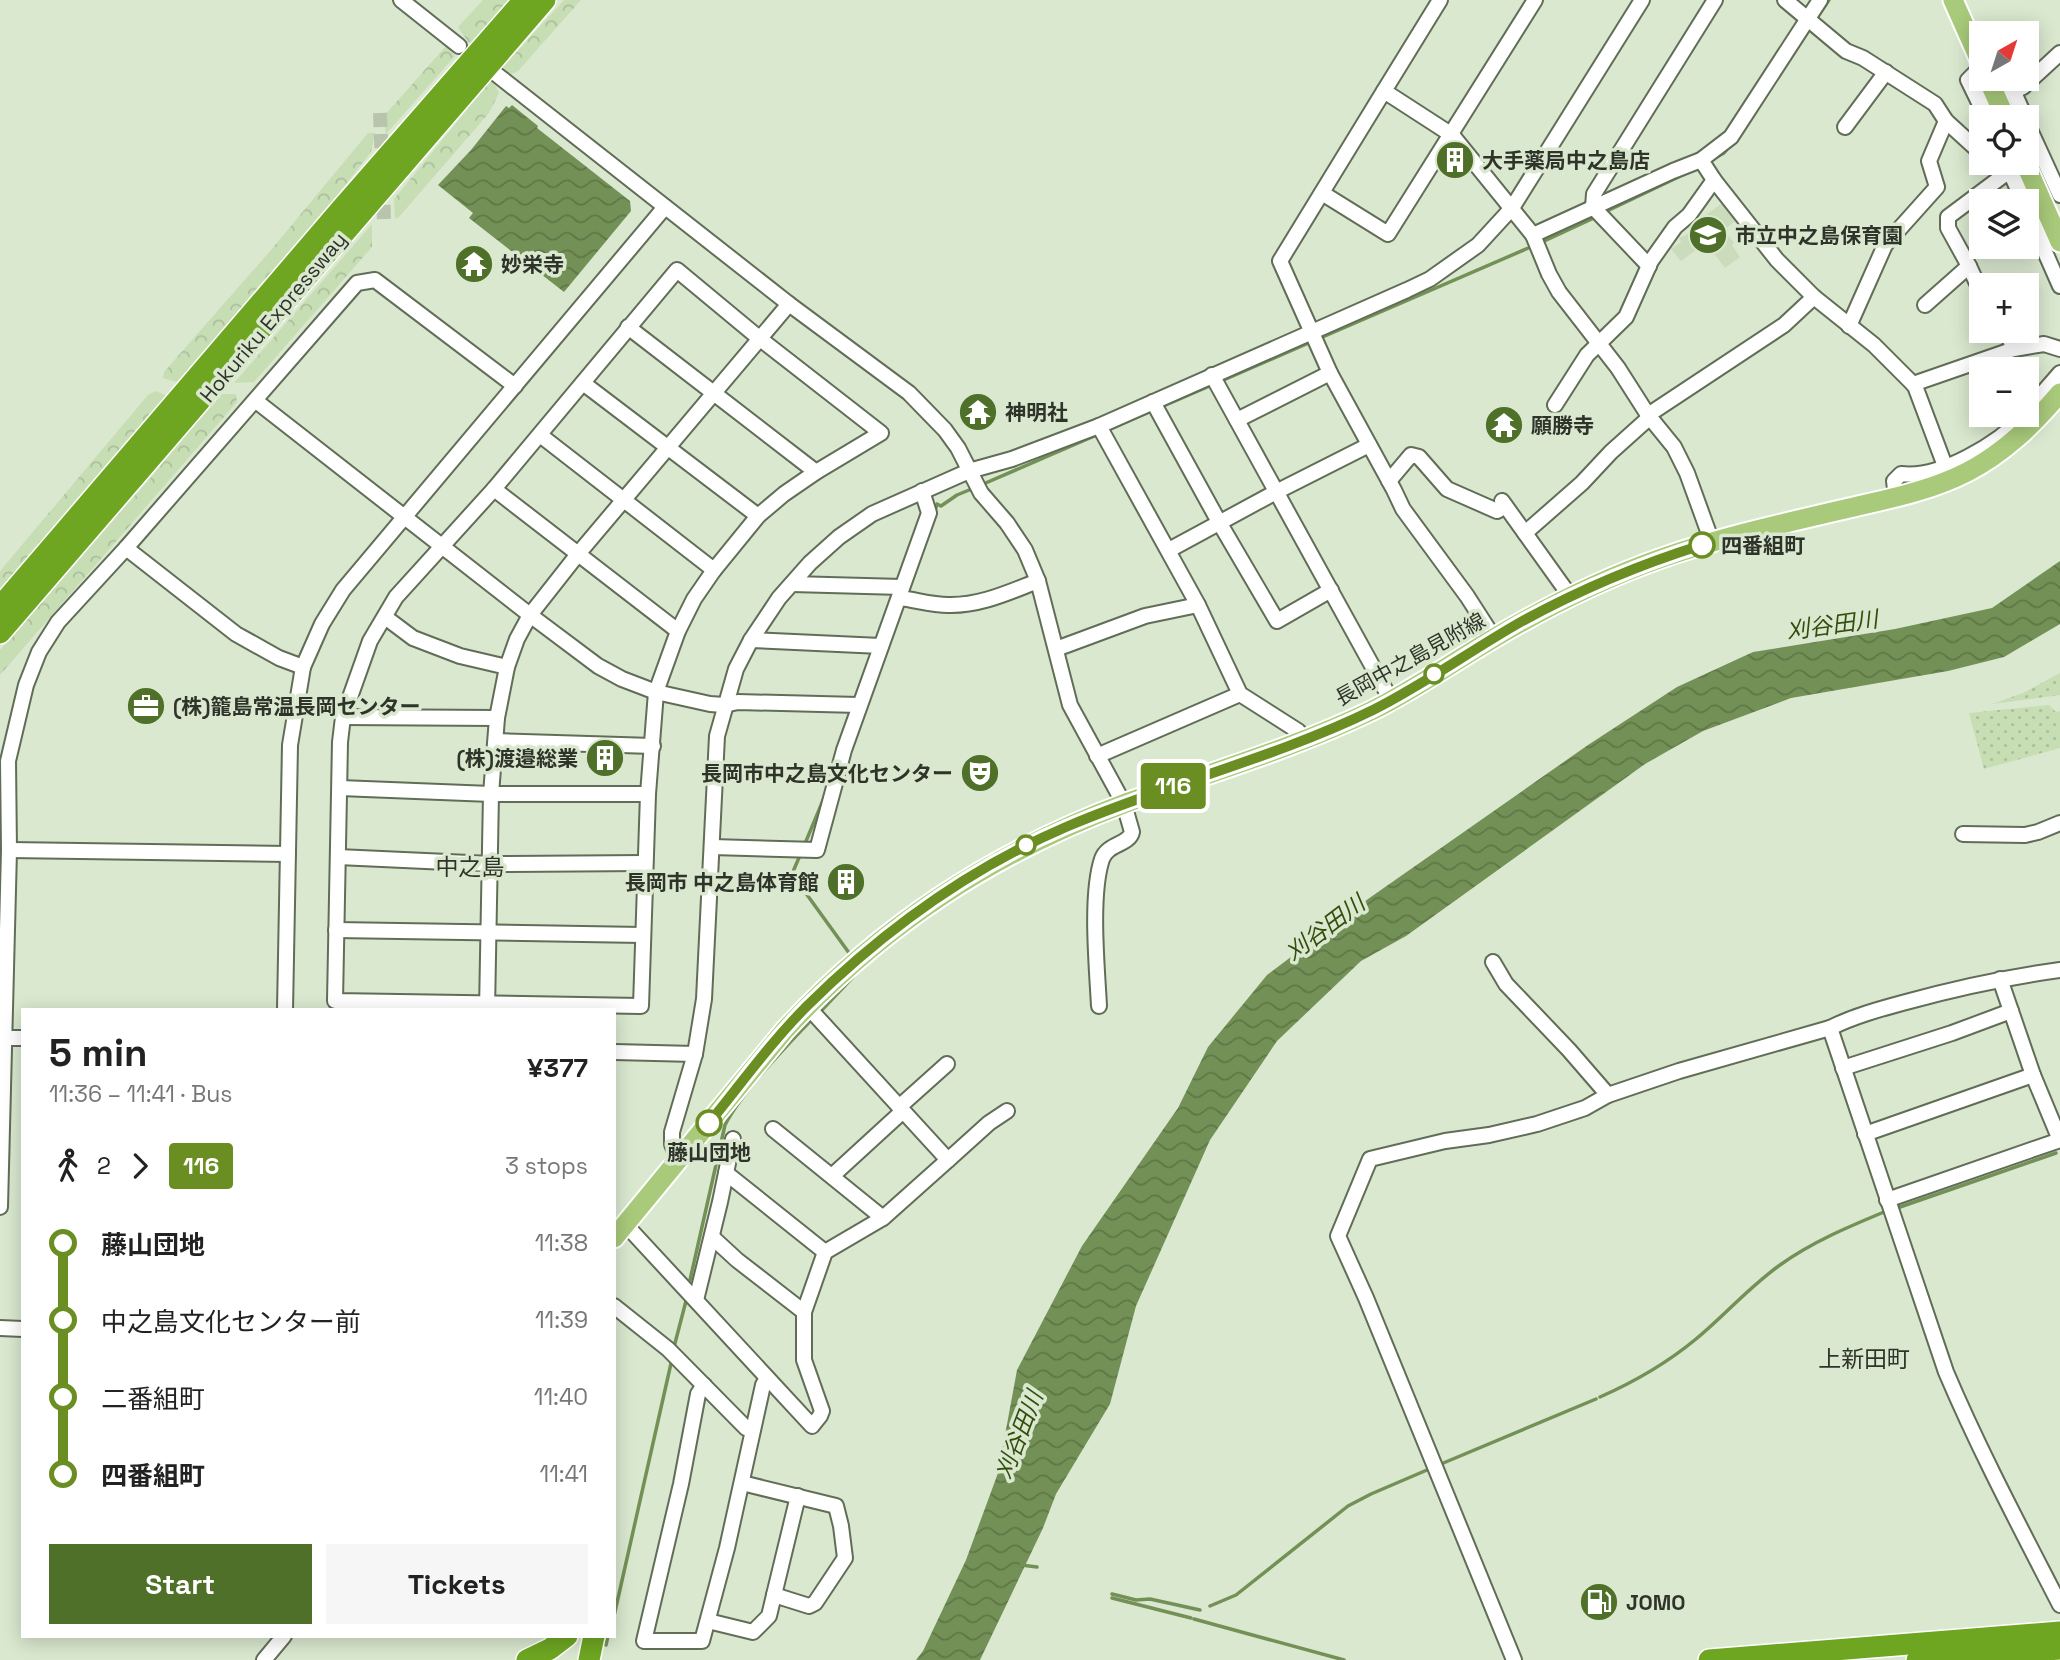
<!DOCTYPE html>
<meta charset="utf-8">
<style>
:root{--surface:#fff;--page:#f6f6f6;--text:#222;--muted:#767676;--accent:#4e7028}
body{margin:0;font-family:"Space Grotesk","Noto Sans JP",sans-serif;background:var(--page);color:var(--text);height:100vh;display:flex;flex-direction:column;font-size:26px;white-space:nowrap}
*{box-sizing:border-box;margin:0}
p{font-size:23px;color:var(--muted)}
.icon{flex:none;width:38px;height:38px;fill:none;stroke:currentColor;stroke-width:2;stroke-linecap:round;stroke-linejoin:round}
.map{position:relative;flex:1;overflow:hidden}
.side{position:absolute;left:21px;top:1008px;width:595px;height:630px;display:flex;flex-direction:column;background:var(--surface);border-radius:0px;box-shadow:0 4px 18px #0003}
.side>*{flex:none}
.badge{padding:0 14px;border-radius:5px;font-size:24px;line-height:46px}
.needle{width:46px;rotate:39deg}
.tools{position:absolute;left:1969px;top:21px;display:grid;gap:14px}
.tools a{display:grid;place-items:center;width:70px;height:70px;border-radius:0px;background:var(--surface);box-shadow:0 4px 18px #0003;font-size:35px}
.map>.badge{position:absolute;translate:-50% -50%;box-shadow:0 0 0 4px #fff}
.legs{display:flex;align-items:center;gap:10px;height:77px;padding:0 28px;font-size:23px}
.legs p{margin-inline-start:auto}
.overview{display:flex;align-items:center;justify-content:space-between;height:119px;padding:0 28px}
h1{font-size:38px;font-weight:700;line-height:52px}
.button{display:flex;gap:14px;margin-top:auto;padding:14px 28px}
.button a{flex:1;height:80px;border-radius:0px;background:var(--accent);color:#fff;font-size:28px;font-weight:700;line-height:80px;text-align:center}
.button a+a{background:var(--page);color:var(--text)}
ul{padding:0 28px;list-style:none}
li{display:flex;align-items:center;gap:24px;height:77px;font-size:26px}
li i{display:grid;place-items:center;width:10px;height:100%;margin:0 9px;background:currentColor}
li i::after{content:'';width:18px;height:18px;margin:-9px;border:5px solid;border-radius:50%;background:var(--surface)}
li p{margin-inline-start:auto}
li:first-child i{background:linear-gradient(#0000 50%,currentColor 0)}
li:last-child i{background:linear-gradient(currentColor 50%,#0000 0)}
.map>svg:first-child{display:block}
.built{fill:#cbdcbd}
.grass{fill:url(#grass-dots)}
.forest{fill:url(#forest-crowns)}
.water{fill:url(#water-waves)}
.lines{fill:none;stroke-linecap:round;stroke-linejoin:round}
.stream{stroke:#739156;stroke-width:3.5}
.minor-tunnel{stroke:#b8c4ae;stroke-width:14;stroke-dasharray:14 7;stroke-linecap:butt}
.minor-casing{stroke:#616d57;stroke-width:18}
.major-casing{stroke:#fff;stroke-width:23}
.highway-casing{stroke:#fff;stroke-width:24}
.minor{stroke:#fff;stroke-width:14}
.major{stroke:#a8ca7a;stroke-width:19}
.highway{stroke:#6ea622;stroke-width:21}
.line-1-casing{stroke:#fff;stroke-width:16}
.line-1{stroke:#6b8e23;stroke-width:10}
.stop-1-dot{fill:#fff;stroke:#6b8e23;stroke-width:3.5}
.labels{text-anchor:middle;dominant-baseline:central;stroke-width:7;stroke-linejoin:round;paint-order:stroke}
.poi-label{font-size:21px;font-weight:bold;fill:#2f342a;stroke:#dae8cf;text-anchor:start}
.street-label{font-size:21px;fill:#2f342a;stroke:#dae8cf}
.stop-label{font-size:21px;font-weight:bold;fill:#2f342a;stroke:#dae8cf;text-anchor:start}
.water-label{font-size:23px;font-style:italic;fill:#324e0c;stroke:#dae8cf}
.neighbourhood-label{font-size:23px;fill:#2f342a;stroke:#dae8cf}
</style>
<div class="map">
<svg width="2060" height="1660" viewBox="0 0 2060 1660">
<defs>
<pattern id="grass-dots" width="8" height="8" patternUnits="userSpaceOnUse" patternTransform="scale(1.75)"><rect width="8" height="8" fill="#c7deb4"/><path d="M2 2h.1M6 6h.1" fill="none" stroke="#abbf9b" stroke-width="1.8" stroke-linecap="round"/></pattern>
<pattern id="forest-crowns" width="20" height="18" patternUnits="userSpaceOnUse" patternTransform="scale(1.75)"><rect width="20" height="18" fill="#c7deb4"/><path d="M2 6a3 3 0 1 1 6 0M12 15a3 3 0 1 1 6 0" fill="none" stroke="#abbf9b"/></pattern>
<pattern id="water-waves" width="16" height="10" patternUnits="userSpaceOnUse" patternTransform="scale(1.75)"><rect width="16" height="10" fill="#739156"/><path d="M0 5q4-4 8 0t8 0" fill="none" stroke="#5f7747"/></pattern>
</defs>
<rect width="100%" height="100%" fill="#dae8cf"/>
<path class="built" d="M1724,202L1737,220L1721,232L1723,235L1726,233L1734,243L1732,245L1740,257L1725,268L1706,243L1681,261L1671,249L1681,242L1679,238L1696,230L1693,224Z"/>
<g class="grass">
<path d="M2060,673V695L1992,704L2023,693Z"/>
<path d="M2049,705L2056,712L2060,711V748L1984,769L1969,713Z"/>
</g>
<g class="forest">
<path d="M483,0H515L474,45L468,42L458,27Z"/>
<path d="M564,0H581L518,71L509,75L503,67Z"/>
<path d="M446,46L455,56L386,134L383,117Z"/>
<path d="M492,79L499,93L489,113L399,217L395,219L394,199Z"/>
<path d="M368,133H375L371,152L298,246L183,384L163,378L164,372L271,250Z"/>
<path d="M372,224V247L254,382L234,383Z"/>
<path d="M155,391L171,397L0,593V571L148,395Z"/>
<path d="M220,394H236L237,402L0,675V650L152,476Z"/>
</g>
<g class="water">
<path d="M512,105L538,126L537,128L630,201L631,211L564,292L469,218L473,213L438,185L471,150L506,106L509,108Z"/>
<path d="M2060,561V624L2004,657L1948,671L1791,698L1703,731L1645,764L1406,936L1361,961L1277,1041L1210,1140L1136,1306L1110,1404L1056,1494L1043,1528L980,1660H916L923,1651L966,1560L998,1473L1017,1370L1082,1246L1178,1108L1208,1047L1267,975L1368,899L1588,745L1677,687L1753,652L1895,629L1992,608Z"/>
</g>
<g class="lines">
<g class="stream">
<path d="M1816,19L1829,0"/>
<path d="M1713,159L1724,153L1729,147"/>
<path d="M1603,213L1691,171"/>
<path d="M1540,243L1596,217"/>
<path d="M1318,339L1533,246"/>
<path d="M1219,382L1311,342"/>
<path d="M1161,407L1212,385"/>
<path d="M1106,431L1154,410"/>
<path d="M981,485L1099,434"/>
<path d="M934,514L937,504L941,506L957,495L974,488"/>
<path d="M804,846L824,798"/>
<path d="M801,853L792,874L852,957"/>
<path d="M820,1012L853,977"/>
<path d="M1900,1207L2056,1153"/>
<path d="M690,1280L725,1125C743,1090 787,1046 814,1017"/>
<path d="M674,1347L686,1301"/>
<path d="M1600,1397C1634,1382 1667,1363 1696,1339C1725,1315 1749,1287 1780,1265C1812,1242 1848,1227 1884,1212"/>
<path d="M1441,1464L1596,1399"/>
<path d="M1021,1565L1037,1567"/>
<path d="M1112,1594L1136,1600L1150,1599L1200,1610"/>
<path d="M1112,1598L1191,1618"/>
<path d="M1210,1606L1236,1595L1348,1506L1371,1494L1427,1470"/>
<path d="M614,1616L672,1359"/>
<path d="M1194,1619L1344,1660"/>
<path d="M606,1645L608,1636"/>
</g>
<g class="minor-tunnel">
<path d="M380,113L382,164"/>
<path d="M383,184L384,222"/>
</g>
<g class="minor-casing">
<g id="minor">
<path d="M401,0L459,46"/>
<path d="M1440,0L1384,91L1452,135L1533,235L1549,274L1559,292L1618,368L1648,415L1674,447L1687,473L1712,542"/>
<path d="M1785,0L1846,51L1863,58L1935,104L1946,121L1981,153"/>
<path d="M1981,67L1968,80L1986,117"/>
<path d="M496,74L789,304L909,393L945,430L958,448L981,493L1007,523L1025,550L1038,581L1070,705L1124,804L1132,832C1129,845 1108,843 1102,859C1090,895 1097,967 1099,1006"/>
<path d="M2008,79L2025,117"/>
<path d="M1384,91L1280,261L1330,373L1394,490L1403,509L1467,596L1494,638"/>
<path d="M2013,92L2023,87L2060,53"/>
<path d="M2026,121L2060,195"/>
<path d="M1845,127L1886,72"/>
<path d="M1701,160L1714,180L1777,260L1814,297L1874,345L1915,386L1945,466"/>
<path d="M1992,163L2004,175L2011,172"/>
<path d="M2006,163L2023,201"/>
<path d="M1322,193L1388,234L1535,0"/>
<path d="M2026,209L2060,286"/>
<path d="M1533,235L1673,171L1701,160L1731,137L1820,0"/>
<path d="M1649,266L1593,207L1594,194L1715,0"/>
<path d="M1969,266L1981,292"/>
<path d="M677,270L759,338L881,433L816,472L784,494L758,516L714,570L694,599L678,631L656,692L648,794L641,1006L335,1001L340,742L343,717L370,641L396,597L494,489Z"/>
<path d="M1925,305L1969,266L1948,228V217L2004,175"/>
<path d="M1849,326L1885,245L1937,187L1929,161L1946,121"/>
<path d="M628,327L816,472"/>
<path d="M2006,331L2014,349L2044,344L2060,349"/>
<path d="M1212,375L1391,700"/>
<path d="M583,383L758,516"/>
<path d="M1913,384L2014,349"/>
<path d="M256,401L530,615L598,666L622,679L656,692L710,704L724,705L738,702L859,705"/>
<path d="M1153,402L1219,522L1277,621L1331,590"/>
<path d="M1555,405L1587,355L1626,317L1651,261L1675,227L1689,215L1714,180"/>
<path d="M2026,412L2060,373"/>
<path d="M1648,415L1784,325L1814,297"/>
<path d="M1237,420L1330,373"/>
<path d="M1099,426L1198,605L1240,694L1298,731L1305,739"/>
<path d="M540,435L714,570"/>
<path d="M1389,481L1411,455L1419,457L1447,489L1497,511L1505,506"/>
<path d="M494,489L678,631"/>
<path d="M1896,497L1894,481L1901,474C1940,479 1999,443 2025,415"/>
<path d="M1502,501L1570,596"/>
<path d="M1525,533L1582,483L1611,452L1650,417"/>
<path d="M126,548L236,634L279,658L303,667"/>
<path d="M1169,550L1276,492L1369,445"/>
<path d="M792,584L902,587"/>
<path d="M900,598C916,600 932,605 948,605C980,606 1009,592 1038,581"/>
<path d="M385,617L413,638L460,656L507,667"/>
<path d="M751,640L881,646"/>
<path d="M1056,649L1145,616L1198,605"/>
<path d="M343,717L497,718"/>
<path d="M496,741L653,746"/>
<path d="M1097,756L1240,694"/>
<path d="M340,788L491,794H648"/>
<path d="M1963,834L2025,835L2038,832L2060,823"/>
<path d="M712,847L817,850L844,750L929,513L922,491"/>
<path d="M9,850L288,854"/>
<path d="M338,857L491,864L645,863"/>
<path d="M336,930L643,935"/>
<path d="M1493,962L1506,984L1569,1050L1608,1095"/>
<path d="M2000,979L2033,1075L2060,1140"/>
<path d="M285,1010L290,745L303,667L322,624L343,590L665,207"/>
<path d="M487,1010L491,794L497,718L507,667L517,639L530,615L578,554L789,304"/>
<path d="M1830,1028L1946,1372C1980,1452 2021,1529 2060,1605"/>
<path d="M0,1038H23"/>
<path d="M614,1052L695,1054"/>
<path d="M1843,1068L1952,1033L2011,1011"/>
<path d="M899,1107L947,1064"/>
<path d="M773,1129L883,1218L948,1160L807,1006"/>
<path d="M1865,1134L2033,1075"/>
<path d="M678,1160L672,1144V1132L695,1054L704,999L717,736L736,669L751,640L779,598L810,563L839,537L872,514L969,471L1012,459L1099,426L1407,290L1430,279L1478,245L1512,208L1642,0"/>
<path d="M948,1160L989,1123L1007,1111"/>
<path d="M726,1173L825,1252"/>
<path d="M832,1176L903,1111"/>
<path d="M1887,1200L2060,1140"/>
<path d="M0,1207L9,850L8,761L26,685L39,652L58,622L126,548L357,283L375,280L515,386"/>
<path d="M625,1224L812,1426L820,1416L822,1411L804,1360V1312L737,1260L712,1237"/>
<path d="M696,1300L720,1202L733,1139"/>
<path d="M614,1306L668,1349L746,1428L752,1430"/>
<path d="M804,1312L825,1252L883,1218"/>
<path d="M0,1328L23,1329"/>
<path d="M704,1385L698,1394L681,1484L644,1641H702L727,1548L763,1385L767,1378"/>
<path d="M774,1595L798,1496"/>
<path d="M708,1621L753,1632L769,1616L774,1595L809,1606L815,1603L845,1558L841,1526L836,1506L742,1483"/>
<path d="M264,1660L284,1636"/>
<path d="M1514,1660L1366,1298L1338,1236L1370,1159L1445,1141L1489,1135L1537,1124L1585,1108L1608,1095L1679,1071L1830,1028C1854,1016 1880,1009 1906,1002C1957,988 2008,977 2060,970"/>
</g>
</g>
<g class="major-casing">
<g id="major">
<path d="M1953,0L1981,63"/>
<path d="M1988,79L2005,117"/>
<path d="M2025,163L2060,242"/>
<path d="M614,1238L785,1030C882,925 992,853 1126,803C1208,773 1292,749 1371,711C1412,691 1450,664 1489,641C1544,608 1600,580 1659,559C1721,537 1785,523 1849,508C1888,499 1930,491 1967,472C2004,453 2033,425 2060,393"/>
</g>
</g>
<g class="highway-casing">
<g id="highway">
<path d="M0,607L341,209L524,0"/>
<path d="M0,633L545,0"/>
<path d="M527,1660L550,1649L567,1636"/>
<path d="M589,1660L594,1636"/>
<path d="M1709,1660L2060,1632"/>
<path d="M1917,1660L2060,1649"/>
</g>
</g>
<use href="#minor" class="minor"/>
<use href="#major" class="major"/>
<use href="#highway" class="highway"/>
</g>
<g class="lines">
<g class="line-1-casing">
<path id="line-1" d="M709,1123C741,1084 771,1042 807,1006C882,932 968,869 1066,827C1166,784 1275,758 1373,710C1423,685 1470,651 1519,623C1577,591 1638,565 1702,545"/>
</g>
<use href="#line-1" class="line-1"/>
</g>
<defs>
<g id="building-disc" transform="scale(2.0125)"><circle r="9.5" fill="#4e7028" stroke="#dae8cf"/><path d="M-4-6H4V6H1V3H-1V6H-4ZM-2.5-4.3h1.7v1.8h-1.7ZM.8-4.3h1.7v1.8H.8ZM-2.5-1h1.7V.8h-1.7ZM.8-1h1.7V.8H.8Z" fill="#fff"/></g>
<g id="school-disc" transform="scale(2.0125)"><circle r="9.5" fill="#4e7028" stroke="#dae8cf"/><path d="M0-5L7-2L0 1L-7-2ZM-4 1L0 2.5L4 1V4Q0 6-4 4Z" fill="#fff"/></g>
<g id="temple-disc" transform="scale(2.0125)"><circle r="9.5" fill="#4e7028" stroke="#dae8cf"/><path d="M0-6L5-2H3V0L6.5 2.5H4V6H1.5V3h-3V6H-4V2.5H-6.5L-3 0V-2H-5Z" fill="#fff"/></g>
<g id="office-disc" transform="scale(2.0125)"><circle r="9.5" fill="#4e7028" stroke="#dae8cf"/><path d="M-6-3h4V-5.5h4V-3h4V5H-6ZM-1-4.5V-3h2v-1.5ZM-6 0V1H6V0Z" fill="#fff"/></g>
<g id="theatre-disc" transform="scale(2.0125)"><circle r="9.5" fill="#4e7028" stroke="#dae8cf"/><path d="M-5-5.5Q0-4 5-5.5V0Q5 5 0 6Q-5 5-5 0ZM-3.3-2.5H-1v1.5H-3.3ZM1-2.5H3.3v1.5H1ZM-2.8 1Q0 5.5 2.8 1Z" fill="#fff"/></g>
<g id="fuel-disc" transform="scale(2.0125)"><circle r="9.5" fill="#4e7028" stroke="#dae8cf"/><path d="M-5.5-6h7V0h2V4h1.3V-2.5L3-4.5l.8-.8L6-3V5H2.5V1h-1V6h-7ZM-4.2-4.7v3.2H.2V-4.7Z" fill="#fff"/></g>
</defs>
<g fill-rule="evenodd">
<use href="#building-disc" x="1455" y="160"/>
<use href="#school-disc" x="1708" y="235"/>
<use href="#temple-disc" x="474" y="264"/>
<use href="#temple-disc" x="978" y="412"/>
<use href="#temple-disc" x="1504" y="425"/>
<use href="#office-disc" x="146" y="706"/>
<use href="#building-disc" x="605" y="758"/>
<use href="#theatre-disc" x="980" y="773"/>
<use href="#building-disc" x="846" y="882"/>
<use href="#fuel-disc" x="1599" y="1602"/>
</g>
<g class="stop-1-dot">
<circle cx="1702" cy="545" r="12"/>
<circle cx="1434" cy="674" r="9"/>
<circle cx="1026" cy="845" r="9"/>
<circle cx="709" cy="1123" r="12"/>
</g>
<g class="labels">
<g class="poi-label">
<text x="1482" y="160">大手薬局中之島店</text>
<text x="1735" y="235">市立中之島保育園</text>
<text x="501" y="264">妙栄寺</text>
<text x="1005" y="412">神明社</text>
<text x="1531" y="425">願勝寺</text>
<text x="173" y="706">(株)籠島常温長岡センター</text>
<text x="578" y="758" text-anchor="end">(株)渡邉総業</text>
<text x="953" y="773" text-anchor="end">長岡市中之島文化センター</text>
<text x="819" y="882" text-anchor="end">長岡市 中之島体育館</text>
<text x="1626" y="1602">JOMO</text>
</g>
<g class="street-label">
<text transform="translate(273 317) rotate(-50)">Hokuriku Expressway</text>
<text transform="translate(1410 659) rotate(-29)">長岡中之島見附線</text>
</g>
<g class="stop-label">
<text x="1721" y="545">四番組町</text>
<text x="709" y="1152" text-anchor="middle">藤山団地</text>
</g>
<g class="water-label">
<text transform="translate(1832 625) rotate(-8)">刈谷田川</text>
<text transform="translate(1325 928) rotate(-37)">刈谷田川</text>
<text transform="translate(1019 1435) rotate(-69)">刈谷田川</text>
</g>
<g class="neighbourhood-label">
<text x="470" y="867">中之島</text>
<text x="1864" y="1359">上新田町</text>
</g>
</g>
</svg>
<div class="tools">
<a><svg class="needle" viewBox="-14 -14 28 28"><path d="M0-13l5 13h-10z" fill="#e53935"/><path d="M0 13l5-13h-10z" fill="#767676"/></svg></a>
<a><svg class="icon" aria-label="locate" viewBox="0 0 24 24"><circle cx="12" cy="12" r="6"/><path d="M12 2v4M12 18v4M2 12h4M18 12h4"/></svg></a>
<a><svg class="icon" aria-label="layers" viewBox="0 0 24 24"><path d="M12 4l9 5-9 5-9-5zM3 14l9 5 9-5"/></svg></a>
<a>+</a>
<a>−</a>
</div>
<b class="badge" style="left:1173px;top:786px;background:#6b8e23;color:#fff">116</b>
<section class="side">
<div class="overview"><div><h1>5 min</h1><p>11:36 – 11:41 · Bus</p></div><b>¥377</b></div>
<div class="legs"><svg class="icon" aria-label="walk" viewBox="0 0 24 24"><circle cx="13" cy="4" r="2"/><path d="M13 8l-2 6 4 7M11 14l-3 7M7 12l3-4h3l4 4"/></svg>2<svg class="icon" aria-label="forward" viewBox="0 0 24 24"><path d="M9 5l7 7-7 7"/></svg><b class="badge" style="background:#6b8e23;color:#fff">116</b><p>3 stops</p></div>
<ul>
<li><i style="color:#6b8e23"></i><b>藤山団地</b><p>11:38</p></li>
<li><i style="color:#6b8e23"></i><span>中之島文化センター前</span><p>11:39</p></li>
<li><i style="color:#6b8e23"></i><span>二番組町</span><p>11:40</p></li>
<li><i style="color:#6b8e23"></i><b>四番組町</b><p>11:41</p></li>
</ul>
<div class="button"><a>Start</a><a>Tickets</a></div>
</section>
</div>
